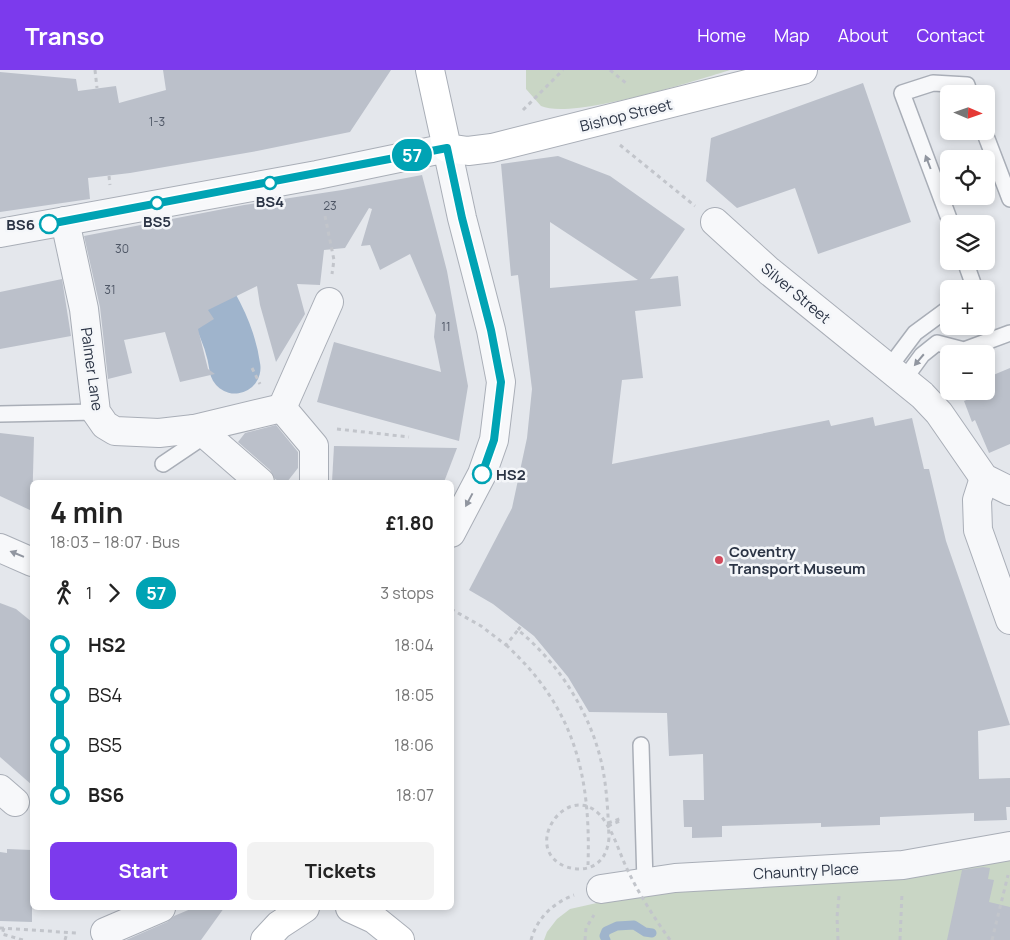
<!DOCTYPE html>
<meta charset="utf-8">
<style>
:root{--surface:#fff;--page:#f2f2f2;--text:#222;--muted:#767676;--accent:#7c3aed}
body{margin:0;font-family:Manrope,sans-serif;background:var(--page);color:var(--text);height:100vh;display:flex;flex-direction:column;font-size:19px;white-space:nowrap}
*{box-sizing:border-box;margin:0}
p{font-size:16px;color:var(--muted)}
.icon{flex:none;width:28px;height:28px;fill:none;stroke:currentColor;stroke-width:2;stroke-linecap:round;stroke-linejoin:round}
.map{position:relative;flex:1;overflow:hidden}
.side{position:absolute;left:30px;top:410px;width:424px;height:430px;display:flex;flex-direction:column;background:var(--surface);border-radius:8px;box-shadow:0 2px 8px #0003}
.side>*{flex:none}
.badge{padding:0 10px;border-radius:16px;font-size:18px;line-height:32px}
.needle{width:32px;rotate:92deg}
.controls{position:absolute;left:940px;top:15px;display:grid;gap:10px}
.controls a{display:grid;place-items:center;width:55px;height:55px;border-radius:8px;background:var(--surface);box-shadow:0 2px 8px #0003;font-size:25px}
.map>.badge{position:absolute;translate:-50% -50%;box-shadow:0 0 0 2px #fff}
.legs{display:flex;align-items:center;gap:8px;height:55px;padding:0 20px;font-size:16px}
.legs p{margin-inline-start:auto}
.headline{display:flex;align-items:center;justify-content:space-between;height:85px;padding:0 20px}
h1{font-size:28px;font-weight:700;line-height:38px}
.cta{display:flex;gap:10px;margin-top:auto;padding:10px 20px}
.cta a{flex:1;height:58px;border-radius:8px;background:var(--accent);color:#fff;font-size:20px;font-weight:700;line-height:58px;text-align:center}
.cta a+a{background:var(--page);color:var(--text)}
ul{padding:0 20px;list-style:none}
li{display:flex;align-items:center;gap:18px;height:50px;font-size:19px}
li i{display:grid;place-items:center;width:8px;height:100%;margin:0 6px;background:currentColor}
li i::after{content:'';width:12px;height:12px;margin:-6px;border:4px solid;border-radius:50%;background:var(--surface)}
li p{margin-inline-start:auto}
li:first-child i{background:linear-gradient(#0000 50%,currentColor 0)}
li:last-child i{background:linear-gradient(currentColor 50%,#0000 0)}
header{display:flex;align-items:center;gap:30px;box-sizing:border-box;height:70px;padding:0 25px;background:var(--accent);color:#fff}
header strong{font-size:24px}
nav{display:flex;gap:28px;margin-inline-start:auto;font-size:18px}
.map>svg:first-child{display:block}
.green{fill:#c9d6c5}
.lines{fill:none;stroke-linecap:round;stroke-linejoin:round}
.stream{stroke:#9fb4cc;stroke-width:9}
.river{stroke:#9fb4cc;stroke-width:51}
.building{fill:#bbc0ca;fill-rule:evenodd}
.lane-casing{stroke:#a9aeb7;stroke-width:18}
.street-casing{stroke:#a9aeb7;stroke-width:30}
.secondary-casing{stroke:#a9aeb7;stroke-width:30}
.path{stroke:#c2c5cb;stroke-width:3;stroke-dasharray:4 4;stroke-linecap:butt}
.lane{stroke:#f7f8fa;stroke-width:15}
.street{stroke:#f7f8fa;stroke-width:28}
.secondary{stroke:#fff;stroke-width:28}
.path-bridge{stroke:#c2c5cb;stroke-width:3;stroke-dasharray:4 4;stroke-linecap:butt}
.oneway{fill:#9196a0}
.line-1-casing{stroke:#fff;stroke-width:11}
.line-1{stroke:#00a3b4;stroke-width:8}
.stop-1-dot{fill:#fff;stroke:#00a3b4;stroke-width:2.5}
.poi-dot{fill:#d1495b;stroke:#f4f6f9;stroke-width:2}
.labels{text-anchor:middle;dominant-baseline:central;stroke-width:5;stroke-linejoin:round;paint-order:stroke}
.number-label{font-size:12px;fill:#4f5766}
.street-label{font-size:15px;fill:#2b3445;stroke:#f4f6f9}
.stop-label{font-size:15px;font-weight:bold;fill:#2b3445;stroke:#f4f6f9}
.poi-label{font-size:15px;font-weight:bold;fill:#2b3445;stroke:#f4f6f9;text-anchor:start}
</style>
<header>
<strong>Transo</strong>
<nav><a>Home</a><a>Map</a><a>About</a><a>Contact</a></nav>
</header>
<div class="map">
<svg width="1010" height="870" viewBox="0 0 1010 870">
<rect width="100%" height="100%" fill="#e4e7ec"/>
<g class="green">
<path d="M526,0H730C695,11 572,50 541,36L526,19Z"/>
<path d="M1010,789V870H544L547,862L557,849L570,839L637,824Z"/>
</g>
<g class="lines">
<path class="stream" d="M606,870L604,866L606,861L617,856L634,855L645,862L652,863"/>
<path class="river" d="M181,186C205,222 229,254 235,298"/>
</g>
<g class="building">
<path d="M163,0H391L350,62L257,81L130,103L88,108L90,129L0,142V2L76,9L78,21L116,16L119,33L166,20Z"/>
<path d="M863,13L911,152L818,184L795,118L737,138L706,111L711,68Z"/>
<path d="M558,86L610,106L685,159L650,209L678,206L681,236L635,241L643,308L622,310L612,394L829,350L831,356L873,347L875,356L912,348L924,399H929L946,471L1010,655L978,661L979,709L1010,708V737H1006L1007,750L974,751V743L880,747V755L821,757V753L722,756V767L692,768V757H684L683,730H704L703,684L669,686L667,643L589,642L568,607L534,566L493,534L469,520L512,438L527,368L532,319L518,205L511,206L501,94ZM550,152L638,210L550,218Z"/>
<path d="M422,105L447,201L468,316L459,371L317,332L334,272L441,302L434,267L436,245L410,184L380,200L370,175L361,176L372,139L369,138L345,178L324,180L320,215L297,214L305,244L276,292L260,235L257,216L208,240L214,249L198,259L208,299L215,304L180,312L165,262L124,270L132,303L108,309L100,237L84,166L244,135L342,120Z"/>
<path d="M62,209L71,266L0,279V222Z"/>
<path d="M1010,298V374L989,383L975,350L972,352L964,331L986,322V308Z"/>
<path d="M276,355L298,382V398L287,412H280L275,409L270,400L238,372L245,363Z"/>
<path d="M0,363L34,367L32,441L0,426Z"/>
<path d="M334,376L457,378L444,412H332Z"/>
<path d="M0,533L16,539L32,552V715L0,687Z"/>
<path d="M7,779L32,780V852L0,851V782L7,783Z"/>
<path d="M983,797L990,798L988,809L994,810L989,832L1010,837V870H947L962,800Z"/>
<path d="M193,838H224L201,870H126L167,852L174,846Z"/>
</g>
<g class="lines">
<g class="lane-casing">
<g id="lane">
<path d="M984,61L1010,129"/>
<path d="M951,154L902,23L933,13L967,15L970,24"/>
<path d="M965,191L975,219"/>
<path d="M888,299L915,263L949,238"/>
<path d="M903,311L922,285L937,273L964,280L1010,263"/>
<path d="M0,344L96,342"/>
<path d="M163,394L206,365"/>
<path d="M641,675L645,812"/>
</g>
</g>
<g class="street-casing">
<g id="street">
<path d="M65,151L84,239L96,342L105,355L115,361L159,363L194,359L282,338"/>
<path d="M715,152L769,201L922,325L939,343L984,408L1010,421"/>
<path d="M0,163L317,105L447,78L462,148L491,260L501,312L494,370L482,404L451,463"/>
<path d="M282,338L329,232"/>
<path d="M282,338L314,376V412"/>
<path d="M194,359L206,365L260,412"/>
<path d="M984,408L977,430L978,460L1010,550"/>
<path d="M0,478L32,492"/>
<path d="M0,719L15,732"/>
<path d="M601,819L675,808L903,795L1010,776"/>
<path d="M105,862L161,838"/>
</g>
</g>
<g class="secondary-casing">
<g id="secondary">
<path d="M430,0L447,78L468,81L492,78L803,0"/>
<path d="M350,838L374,849L400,870"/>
<path d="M265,870L279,855L305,838"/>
</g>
</g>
<g class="path">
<path d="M95,0L97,18"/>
<path d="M610,0L627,14"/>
<path d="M523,40L563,0"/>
<path d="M620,75L695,136"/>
<path d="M109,106L110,115"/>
<path d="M325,146L334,190L332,204"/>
<path d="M252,298L260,314"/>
<path d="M337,359L409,367"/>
<path d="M451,539L481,556L506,575L518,560C559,593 591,644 602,695C607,719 608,743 609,768"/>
<path d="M518,560L521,556"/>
<path d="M506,575C574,637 591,705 588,795"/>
<path d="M608,753L622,748"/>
<path d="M608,756L620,751"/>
<path d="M0,858L77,863"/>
<path d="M4,858L2,864L23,870"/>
<path d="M65,870L67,863"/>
<path d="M531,870C537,848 553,833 574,825"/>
<path d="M585,870L586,858L594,845"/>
<path d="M838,870L837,847L839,826"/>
<path d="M900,870L902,823"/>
<path d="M992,870L1008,805"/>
</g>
<use href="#lane" class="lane"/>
<use href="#street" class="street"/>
<use href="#secondary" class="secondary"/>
<path class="path-bridge" d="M609,768C608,778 605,788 596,794C588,800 576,800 567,797C516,779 573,700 606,753C616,768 621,788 630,805C641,827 655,849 670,870"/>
</g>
<defs><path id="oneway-solid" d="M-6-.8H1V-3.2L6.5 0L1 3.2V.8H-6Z" transform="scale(1.25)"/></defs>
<g class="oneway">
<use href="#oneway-solid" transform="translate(928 92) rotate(-111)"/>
<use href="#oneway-solid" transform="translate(919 290) rotate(130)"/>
<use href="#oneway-solid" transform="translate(469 430) rotate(118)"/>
<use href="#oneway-solid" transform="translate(17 484) rotate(-158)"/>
</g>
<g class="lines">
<g class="line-1-casing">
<path id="line-1" d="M49,154L447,78L462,148L491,260L501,312L494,370L482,404"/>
</g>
<use href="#line-1" class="line-1"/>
</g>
<g class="stop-1-dot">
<circle cx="270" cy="113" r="6"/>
<circle cx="157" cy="133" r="6"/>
<circle cx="49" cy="154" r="9"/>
<circle cx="482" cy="404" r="9"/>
</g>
<circle class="poi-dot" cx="719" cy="490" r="5"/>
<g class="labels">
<g class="number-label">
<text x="157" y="51">1-3</text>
<text x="330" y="135">23</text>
<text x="122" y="178">30</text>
<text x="110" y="219">31</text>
<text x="446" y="256">11</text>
</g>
<g class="street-label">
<text transform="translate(626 45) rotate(-14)">Bishop Street</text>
<text transform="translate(796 223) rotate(40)">Silver Street</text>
<text transform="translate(92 299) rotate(82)">Palmer Lane</text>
<text transform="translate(806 801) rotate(-3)">Chauntry Place</text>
</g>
<g class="stop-label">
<text x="270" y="131">BS4</text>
<text x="157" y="151">BS5</text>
<text x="35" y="154" text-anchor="end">BS6</text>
<text x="496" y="404" text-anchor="start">HS2</text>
</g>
<g class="poi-label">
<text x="729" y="481">Coventry<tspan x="729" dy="17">Transport Museum</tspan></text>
</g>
</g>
</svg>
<div class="controls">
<a><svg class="needle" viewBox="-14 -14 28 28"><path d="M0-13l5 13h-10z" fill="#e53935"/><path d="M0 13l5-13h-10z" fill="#767676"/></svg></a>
<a><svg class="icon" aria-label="locate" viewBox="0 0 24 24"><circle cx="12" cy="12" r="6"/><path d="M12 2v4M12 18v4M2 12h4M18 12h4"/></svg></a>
<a><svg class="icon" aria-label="layers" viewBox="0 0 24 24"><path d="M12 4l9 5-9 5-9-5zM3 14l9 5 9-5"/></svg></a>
<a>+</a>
<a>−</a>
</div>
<b class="badge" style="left:412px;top:85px;background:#00a3b4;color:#fff">57</b>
<section class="side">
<div class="headline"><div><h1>4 min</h1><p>18:03 – 18:07 · Bus</p></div><b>£1.80</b></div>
<div class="legs"><svg class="icon" aria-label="walk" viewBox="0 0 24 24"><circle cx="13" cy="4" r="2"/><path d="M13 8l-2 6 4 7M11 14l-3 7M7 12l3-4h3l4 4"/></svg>1<svg class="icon" aria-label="forward" viewBox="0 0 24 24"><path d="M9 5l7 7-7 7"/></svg><b class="badge" style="background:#00a3b4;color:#fff">57</b><p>3 stops</p></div>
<ul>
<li><i style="color:#00a3b4"></i><b>HS2</b><p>18:04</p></li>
<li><i style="color:#00a3b4"></i><span>BS4</span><p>18:05</p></li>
<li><i style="color:#00a3b4"></i><span>BS5</span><p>18:06</p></li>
<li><i style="color:#00a3b4"></i><b>BS6</b><p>18:07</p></li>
</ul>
<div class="cta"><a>Start</a><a>Tickets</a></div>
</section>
</div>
